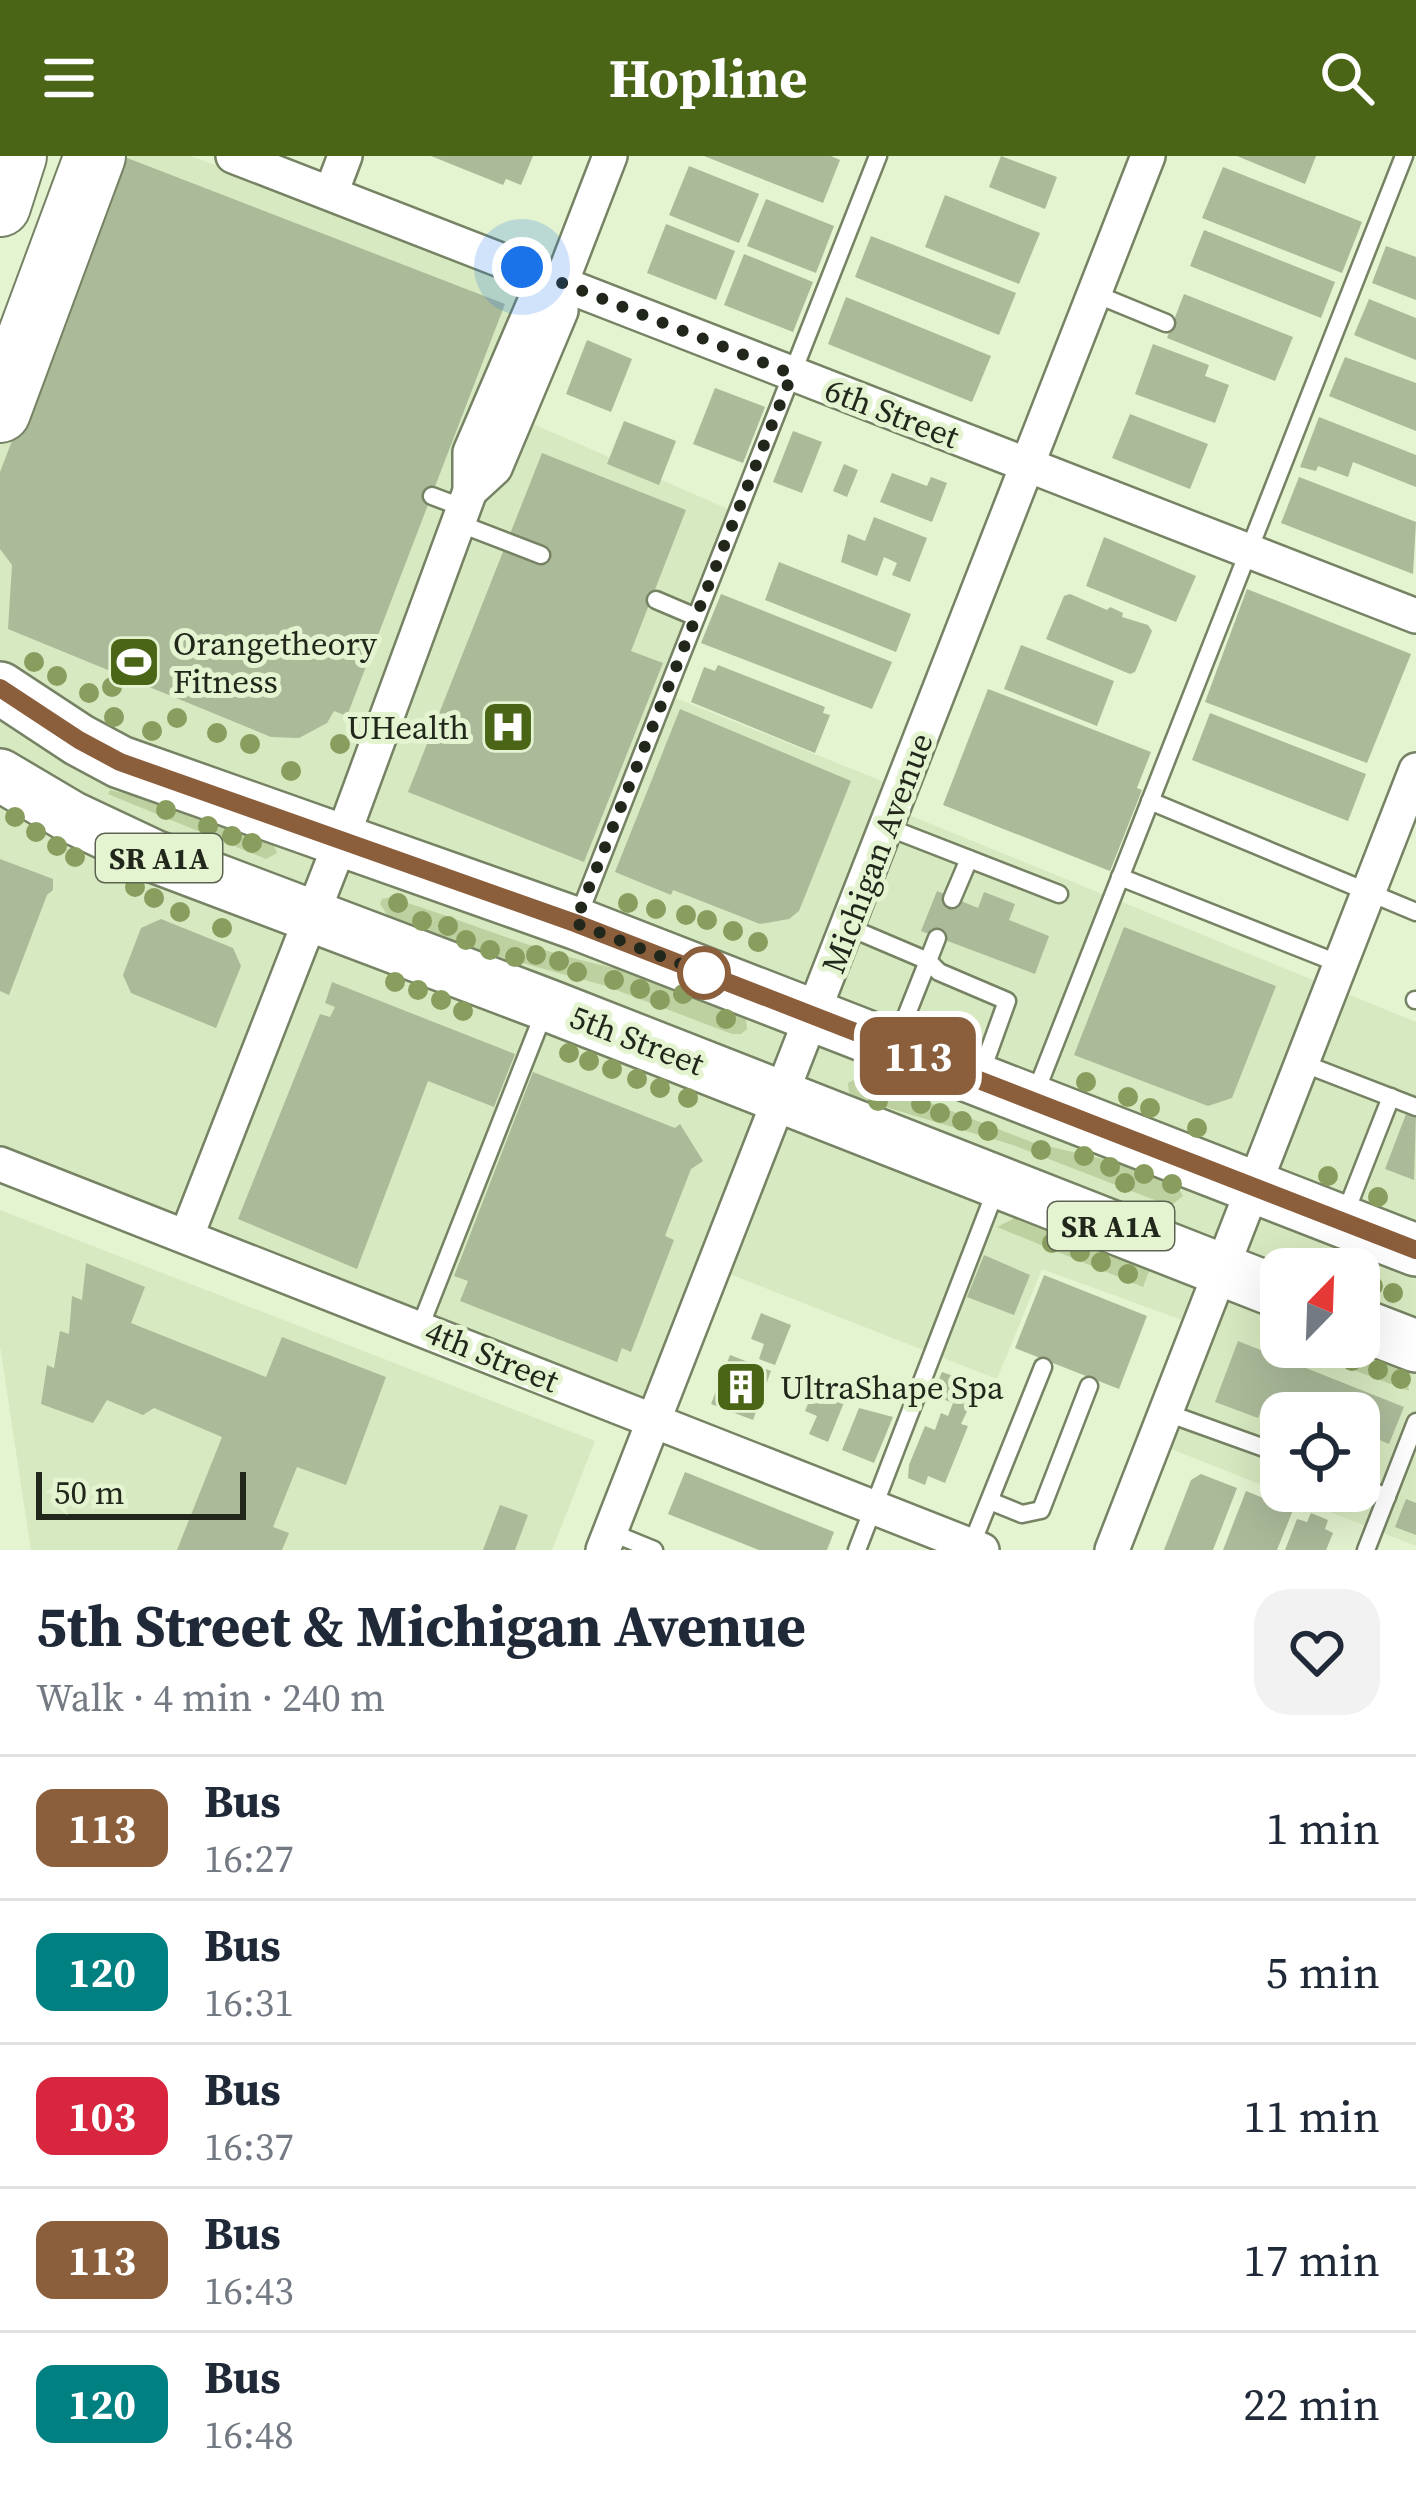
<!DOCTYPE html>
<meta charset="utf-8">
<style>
:root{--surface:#fff;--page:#f2f2f3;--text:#1f2937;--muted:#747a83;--line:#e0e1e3;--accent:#4a6516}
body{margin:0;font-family:"Source Serif 4",serif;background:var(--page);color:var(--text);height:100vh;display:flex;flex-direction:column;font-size:45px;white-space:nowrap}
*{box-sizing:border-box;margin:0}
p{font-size:39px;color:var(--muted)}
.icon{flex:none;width:66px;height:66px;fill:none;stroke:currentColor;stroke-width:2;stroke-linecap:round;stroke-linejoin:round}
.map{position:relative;height:1394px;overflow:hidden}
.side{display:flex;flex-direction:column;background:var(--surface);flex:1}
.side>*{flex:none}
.badge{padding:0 24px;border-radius:18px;font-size:42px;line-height:78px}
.needle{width:78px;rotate:23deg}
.tools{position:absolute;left:1260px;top:1092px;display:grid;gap:24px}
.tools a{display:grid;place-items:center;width:120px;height:120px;border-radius:24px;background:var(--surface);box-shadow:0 12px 48px #0002;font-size:60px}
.scale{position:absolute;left:36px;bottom:30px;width:210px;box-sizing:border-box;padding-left:12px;border:6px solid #22271b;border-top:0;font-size:33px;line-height:42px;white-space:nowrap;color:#22271b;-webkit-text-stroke:9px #e4f3d0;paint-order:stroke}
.you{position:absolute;width:60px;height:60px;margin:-30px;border:9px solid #fff;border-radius:50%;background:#1a73e8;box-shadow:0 0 0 18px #1a73e833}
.map>.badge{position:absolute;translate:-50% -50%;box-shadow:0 0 0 6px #fff}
.round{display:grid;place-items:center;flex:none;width:126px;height:126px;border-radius:36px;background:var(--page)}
.summary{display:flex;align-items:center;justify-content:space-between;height:204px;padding:0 36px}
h1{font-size:57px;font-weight:700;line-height:90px}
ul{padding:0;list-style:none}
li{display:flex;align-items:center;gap:36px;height:144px;padding:0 36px;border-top:3px solid var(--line)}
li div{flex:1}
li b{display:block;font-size:45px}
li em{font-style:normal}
li .badge{min-width:132px;font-weight:700;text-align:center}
header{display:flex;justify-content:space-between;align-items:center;height:156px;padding:0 36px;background:var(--accent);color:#fff;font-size:54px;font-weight:700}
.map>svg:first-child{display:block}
.built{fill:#d7e9c0;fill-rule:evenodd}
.green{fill:#bcd19f}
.building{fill:#abba99}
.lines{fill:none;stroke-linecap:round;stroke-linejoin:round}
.lane-casing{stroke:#758263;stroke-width:21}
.street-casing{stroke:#758263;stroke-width:38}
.primary-casing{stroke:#758263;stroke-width:56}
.highway-casing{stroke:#758263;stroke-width:64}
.lane{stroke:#fff;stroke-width:16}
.street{stroke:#fff;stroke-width:33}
.primary{stroke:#fff;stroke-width:51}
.highway{stroke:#fff;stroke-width:60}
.tree{fill:#889d5e}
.line-casing{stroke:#fff;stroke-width:27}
.line{stroke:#8b5e3c;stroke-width:18}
.walk{stroke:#22271b;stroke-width:12;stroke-dasharray:0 21.6}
.stop-dot{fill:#fff;stroke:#8b5e3c;stroke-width:6}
.labels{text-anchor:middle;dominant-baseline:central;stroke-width:10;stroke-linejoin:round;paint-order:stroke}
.shield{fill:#e4f3d0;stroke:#5c6451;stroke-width:3}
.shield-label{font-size:30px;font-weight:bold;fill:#22271b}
.street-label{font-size:33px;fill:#22271b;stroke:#e4f3d0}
.poi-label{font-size:33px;fill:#22271b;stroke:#e4f3d0;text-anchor:start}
</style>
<header><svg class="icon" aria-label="menu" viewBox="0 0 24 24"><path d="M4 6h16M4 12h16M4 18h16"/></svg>Hopline<svg class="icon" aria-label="search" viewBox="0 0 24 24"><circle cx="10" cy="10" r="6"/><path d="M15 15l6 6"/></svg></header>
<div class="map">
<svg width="1416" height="1394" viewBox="0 0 1416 1394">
<rect width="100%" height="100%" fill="#e4f3d0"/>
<g class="built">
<path d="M103,0H191L575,142L524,264L744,360L673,541L884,626L877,646L1416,866V1390L1136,1279L1182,1164L1042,1113L997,1223L714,1112L653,1264L0,1008V237ZM1281,1113H1359V1191H1281ZM1281,1257H1359V1335H1281Z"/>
<path d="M0,1054L595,1285L552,1394H31L0,1190Z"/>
</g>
<g class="green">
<path d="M110,634L173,650L272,685L277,697L266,703L108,638Z"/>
<path d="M390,741C441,757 491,777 542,793C598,812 702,825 746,863L747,873L741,878H732L603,829L485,797L388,760L380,748L382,743Z"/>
<path d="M861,920L1034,987L1133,1010L1175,1025L1183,1040L1170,1050L1013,989L855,942L849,936L848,927Z"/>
<path d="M1017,1061L1150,1113L1143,1131L997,1071Z"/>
<path d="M1293,1191H1342L1406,1216L1409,1235Z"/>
</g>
<g class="building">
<path d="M122,0L505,148L347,560L334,555L327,567L299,582L271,581L8,473L12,409L0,393V316Z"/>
<path d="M431,0H533L521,29L506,23L503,29Z"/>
<path d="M704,0H831L840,4L823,47Z"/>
<path d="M1001,0L1057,21L1045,53L989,31Z"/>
<path d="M1237,0H1316L1305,28Z"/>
<path d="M689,10L759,38L739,87L669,59Z"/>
<path d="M1223,11L1362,66L1342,117L1202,62Z"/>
<path d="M945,39L1040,77L1019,128L925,91Z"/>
<path d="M766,43L834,70L816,117L747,90Z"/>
<path d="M666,68L735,95L716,144L647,117Z"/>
<path d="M1204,74L1335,126L1321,162L1190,110Z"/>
<path d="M871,80L1016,137L999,179L855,121Z"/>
<path d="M1386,90L1416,101V144L1372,127Z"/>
<path d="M744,98L813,126L793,176L724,149Z"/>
<path d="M1184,138L1293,181L1275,225L1167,182Z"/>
<path d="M846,141L991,200L972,246L828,188Z"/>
<path d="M1369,143L1416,162V204L1354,179Z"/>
<path d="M587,184L632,203L611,256L566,238Z"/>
<path d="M1153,188L1209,209L1205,220L1229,229L1215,267L1135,238Z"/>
<path d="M1345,201L1416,227V275L1329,240Z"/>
<path d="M715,232L765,251L743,307L693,288Z"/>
<path d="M1130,258L1208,288L1190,333L1112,302Z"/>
<path d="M1319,261L1416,299V331L1353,306L1348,321L1318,310L1316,315L1300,311Z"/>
<path d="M624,265L676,285L659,329L607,308Z"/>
<path d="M793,275L822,286L802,337L773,326Z"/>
<path d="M542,297L686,354L631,495L663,507L584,706L408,636Z"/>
<path d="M844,308L858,314L847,341L833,335Z"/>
<path d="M892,317L927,330L931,321L947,327L932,366L880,346Z"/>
<path d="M1299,321L1416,366L1413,418L1281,367Z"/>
<path d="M874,361L927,382L910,426L892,419L897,407L884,401L877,420L841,406L848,378L865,385Z"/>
<path d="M1104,381L1196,420L1176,466L1086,430Z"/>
<path d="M779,406L911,458L896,496L765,444Z"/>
<path d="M1247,433L1411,498L1367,607L1205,546Z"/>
<path d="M721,438L892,506L872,553L701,487Z"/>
<path d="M1070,438L1107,454L1110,451L1123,457L1122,461L1148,469L1152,475L1135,516L1130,518L1046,483L1064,440Z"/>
<path d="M1021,489L1114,525L1097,570L1004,533Z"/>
<path d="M718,509L825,551L823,557L830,559L815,597L691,546L704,511L715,515Z"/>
<path d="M988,533L1151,596L1137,632L1142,634L1110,715L943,649Z"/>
<path d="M680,553L851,625L799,755L789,763L760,768L673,734L671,739L615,716Z"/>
<path d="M1210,557L1366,618L1348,665L1192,604Z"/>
<path d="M0,703L53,723V734L47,739L9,839L0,835Z"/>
<path d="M937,735L978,752L984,736L1015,748L1009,764L1049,780L1035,818L921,775Z"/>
<path d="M161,763L233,792L241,810L216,872L131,837L123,819L141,772Z"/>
<path d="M1124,771L1276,830L1232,942L1208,950L1074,899Z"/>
<path d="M332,826L515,898L494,951L428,925L357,1113L238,1063L320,858L330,861L335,851L325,847Z"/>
<path d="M533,916L675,972L680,968L703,1005L691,1013L665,1080L674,1084L631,1196L622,1192L617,1206L460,1145L468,1125L454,1120Z"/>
<path d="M1408,953L1416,956L1414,1024L1385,1013Z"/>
<path d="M984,1099L1030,1119L1014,1159L967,1141Z"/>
<path d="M86,1107L145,1131L131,1167L266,1221L282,1181L386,1221L346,1329L297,1311L273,1371L289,1377L282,1394H177L222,1281L154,1252L143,1259L107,1244L93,1267L41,1248L47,1209L54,1212L60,1175L69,1178L72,1140L82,1144Z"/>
<path d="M1044,1119L1147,1160L1119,1233L1015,1192Z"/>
<path d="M761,1157L791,1169L775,1209L759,1203L764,1188L751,1183Z"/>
<path d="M1238,1185L1404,1251L1389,1288L1377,1283L1359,1324V1257H1279L1263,1251L1258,1262L1215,1246Z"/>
<path d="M730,1199L771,1215L753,1264L711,1248Z"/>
<path d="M942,1216L979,1229L977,1234L984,1238L978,1252L970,1249L961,1268L968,1270L945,1327L928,1320L925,1329L908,1322L909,1309L925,1270L935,1274L941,1257L948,1260L953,1247L932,1239Z"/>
<path d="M817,1226L847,1239L828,1286L809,1278L817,1260L805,1255Z"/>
<path d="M859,1252L893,1261L874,1307L842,1294Z"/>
<path d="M685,1316L834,1376L827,1394H759L668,1358Z"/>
<path d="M1201,1318L1237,1332L1213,1394H1164L1191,1324Z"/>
<path d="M1246,1335L1293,1354L1277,1394H1223Z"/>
<path d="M1406,1343L1416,1347V1379L1395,1371Z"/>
<path d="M500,1349L528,1359L515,1394H483Z"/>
<path d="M1311,1357L1328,1364L1325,1373L1333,1377L1326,1394H1285L1297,1363L1307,1366Z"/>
</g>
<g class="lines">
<g class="lane-casing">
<g id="lane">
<path d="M1093,137L1166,167"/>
<path d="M432,340L464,352"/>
<path d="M458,367L541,399"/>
<path d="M656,444L696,461"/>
<path d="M1150,645L1416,756"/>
<path d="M887,671L1059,738"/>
<path d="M1120,721L1340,808"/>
<path d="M952,743L969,703"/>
<path d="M578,761L878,0"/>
<path d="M848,771L928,805L937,782"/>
<path d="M1415,844H1416"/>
<path d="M897,883L928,805L939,816L1007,845L981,917"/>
<path d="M1302,907L1416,951"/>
<path d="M1035,938L1404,0"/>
<path d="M1345,1058L1391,941"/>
<path d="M420,1171L545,854"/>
<path d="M1167,1257L1281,1298"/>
<path d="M1359,1330L1387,1341"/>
<path d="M990,1345L1022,1358L1041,1354L1089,1230"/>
<path d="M610,1376L654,1394"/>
<path d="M971,1390L1043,1211"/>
<path d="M857,1394L997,1031"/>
<path d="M1366,1394L1416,1266"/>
</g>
</g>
<g class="street-casing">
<g id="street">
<path d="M233,0L1416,460"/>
<path d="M331,37L345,0"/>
<path d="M470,335L495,312L561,155V127L610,0"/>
<path d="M0,1008L982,1394"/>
<path d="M187,1079L341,685L470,335V296L535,145L561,127"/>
<path d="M603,1394L1148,0"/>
<path d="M1112,1394L1416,614"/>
</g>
</g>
<g class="primary-casing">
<g id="primary">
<path d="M0,532L79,584L120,606L575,767L1416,1094"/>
<path d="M0,619L71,661L156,701L547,849L1281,1137"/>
<path d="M1359,1168L1416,1190"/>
</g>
</g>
<g class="highway-casing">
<g id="highway">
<path d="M0,50L16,0"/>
<path d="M0,256L95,0"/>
</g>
</g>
<use href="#lane" class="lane"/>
<use href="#street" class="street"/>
<use href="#primary" class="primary"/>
<use href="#highway" class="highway"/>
</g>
<g class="tree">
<circle cx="34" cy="506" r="10"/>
<circle cx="57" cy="520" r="10"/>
<circle cx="112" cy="531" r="10"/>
<circle cx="89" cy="537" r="10"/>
<circle cx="114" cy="561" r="10"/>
<circle cx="177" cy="562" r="10"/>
<circle cx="152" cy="575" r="10"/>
<circle cx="217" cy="577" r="10"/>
<circle cx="250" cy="588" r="10"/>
<circle cx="340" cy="588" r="10"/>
<circle cx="291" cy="615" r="10"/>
<circle cx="166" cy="654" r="10"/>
<circle cx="15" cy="661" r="10"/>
<circle cx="208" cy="670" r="10"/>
<circle cx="36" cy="676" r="10"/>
<circle cx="232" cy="680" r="10"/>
<circle cx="252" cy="687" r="10"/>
<circle cx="57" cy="690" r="10"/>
<circle cx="75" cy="701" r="10"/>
<circle cx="135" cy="731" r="10"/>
<circle cx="154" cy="742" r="10"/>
<circle cx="398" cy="747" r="10"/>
<circle cx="628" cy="747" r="10"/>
<circle cx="656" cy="753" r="10"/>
<circle cx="180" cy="756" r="10"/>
<circle cx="686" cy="759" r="10"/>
<circle cx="707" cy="764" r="10"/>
<circle cx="422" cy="765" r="10"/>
<circle cx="448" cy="770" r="10"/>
<circle cx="222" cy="772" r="10"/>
<circle cx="733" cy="775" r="10"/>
<circle cx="466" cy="784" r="10"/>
<circle cx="758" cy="786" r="10"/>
<circle cx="490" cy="794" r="10"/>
<circle cx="536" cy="799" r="10"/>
<circle cx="515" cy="801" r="10"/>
<circle cx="559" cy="805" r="10"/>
<circle cx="577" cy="816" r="10"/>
<circle cx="614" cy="824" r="10"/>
<circle cx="395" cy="826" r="10"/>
<circle cx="640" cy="833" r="10"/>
<circle cx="418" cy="834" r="10"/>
<circle cx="683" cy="838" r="10"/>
<circle cx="441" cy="844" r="10"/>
<circle cx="660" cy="844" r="10"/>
<circle cx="463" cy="855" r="10"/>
<circle cx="726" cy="863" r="10"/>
<circle cx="948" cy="874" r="10"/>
<circle cx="569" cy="897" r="10"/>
<circle cx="589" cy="905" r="10"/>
<circle cx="612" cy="913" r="10"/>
<circle cx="637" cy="923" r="10"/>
<circle cx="1086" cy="926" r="10"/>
<circle cx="660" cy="932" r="10"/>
<circle cx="1128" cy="941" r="10"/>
<circle cx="688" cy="942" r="10"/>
<circle cx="878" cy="945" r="10"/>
<circle cx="921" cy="948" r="10"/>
<circle cx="1150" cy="952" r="10"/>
<circle cx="940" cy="957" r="10"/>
<circle cx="962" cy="965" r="10"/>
<circle cx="1197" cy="972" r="10"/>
<circle cx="988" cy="975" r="10"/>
<circle cx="1041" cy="994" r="10"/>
<circle cx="1084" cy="1000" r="10"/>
<circle cx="1110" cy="1011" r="10"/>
<circle cx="1144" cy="1018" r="10"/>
<circle cx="1328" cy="1020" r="10"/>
<circle cx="1125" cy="1027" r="10"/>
<circle cx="1172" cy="1028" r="10"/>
<circle cx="1378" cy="1041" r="10"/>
<circle cx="1052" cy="1087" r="10"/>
<circle cx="1080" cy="1096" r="10"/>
<circle cx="1101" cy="1106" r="10"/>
<circle cx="1128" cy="1118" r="10"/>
<circle cx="1373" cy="1130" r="10"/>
<circle cx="1393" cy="1137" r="10"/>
<circle cx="1352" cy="1205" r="10"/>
<circle cx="1378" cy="1214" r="10"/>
<circle cx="1401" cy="1223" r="10"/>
</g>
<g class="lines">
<g class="line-casing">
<path id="line" d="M0,532L79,584L120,606L575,767L1416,1094"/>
</g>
<use href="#line" class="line"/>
<path class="walk" d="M522,111L792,218L575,767L709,819L704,817"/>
</g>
<defs>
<g id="stadium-square" transform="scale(2.7)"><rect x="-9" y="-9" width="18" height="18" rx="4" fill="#4a6516" stroke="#e4f3d0"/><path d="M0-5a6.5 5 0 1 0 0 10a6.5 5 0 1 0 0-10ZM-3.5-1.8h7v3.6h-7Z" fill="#fff"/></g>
<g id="hospital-square" transform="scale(2.7)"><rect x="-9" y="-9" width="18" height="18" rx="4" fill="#4a6516" stroke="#e4f3d0"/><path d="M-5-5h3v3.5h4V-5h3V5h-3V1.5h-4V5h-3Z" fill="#fff"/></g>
<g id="building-square" transform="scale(2.7)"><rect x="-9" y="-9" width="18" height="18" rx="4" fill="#4a6516" stroke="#e4f3d0"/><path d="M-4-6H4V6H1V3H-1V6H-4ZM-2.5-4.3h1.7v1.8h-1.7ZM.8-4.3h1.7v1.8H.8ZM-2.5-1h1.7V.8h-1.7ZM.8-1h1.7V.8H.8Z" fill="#fff"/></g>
</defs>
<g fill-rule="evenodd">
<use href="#stadium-square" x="134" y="506"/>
<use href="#hospital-square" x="508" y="571"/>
<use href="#building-square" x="741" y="1231"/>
</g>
<circle class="stop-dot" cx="704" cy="817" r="24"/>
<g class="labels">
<g class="shield">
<rect x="96" y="678" width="126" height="48" rx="9"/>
<rect x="1048" y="1046" width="126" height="48" rx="9"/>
</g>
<g class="shield-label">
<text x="159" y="702">SR A1A</text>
<text x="1111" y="1070">SR A1A</text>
</g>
<g class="street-label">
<text transform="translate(892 257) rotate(21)">6th Street</text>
<text transform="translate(877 697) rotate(-69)">Michigan Avenue</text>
<text transform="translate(637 884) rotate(21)">5th Street</text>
<text transform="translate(492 1200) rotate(22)">4th Street</text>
</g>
<g class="poi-label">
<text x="173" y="487">Orangetheory<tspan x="173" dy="38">Fitness</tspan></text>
<text x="469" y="571" text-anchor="end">UHealth</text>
<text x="780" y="1231">UltraShape Spa</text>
</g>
</g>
</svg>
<div class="tools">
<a><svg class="needle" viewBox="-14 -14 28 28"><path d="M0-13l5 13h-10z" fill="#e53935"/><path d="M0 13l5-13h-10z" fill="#747a83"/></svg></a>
<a><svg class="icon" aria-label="locate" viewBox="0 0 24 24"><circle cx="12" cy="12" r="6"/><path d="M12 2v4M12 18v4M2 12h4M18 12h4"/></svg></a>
</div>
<div class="scale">50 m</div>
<div class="you" style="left:522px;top:111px"></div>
<b class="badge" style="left:918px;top:900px;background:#8b5e3c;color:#fff">113</b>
</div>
<section class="side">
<div class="summary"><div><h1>5th Street &amp; Michigan Avenue</h1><p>Walk · 4 min · 240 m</p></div><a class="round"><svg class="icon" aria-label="heart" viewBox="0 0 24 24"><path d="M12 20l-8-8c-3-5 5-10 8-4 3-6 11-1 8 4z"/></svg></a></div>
<ul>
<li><span class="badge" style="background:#8b5e3c;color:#fff">113</span><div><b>Bus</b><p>16:27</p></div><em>1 min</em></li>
<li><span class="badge" style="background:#008080;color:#fff">120</span><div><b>Bus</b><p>16:31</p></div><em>5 min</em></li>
<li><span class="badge" style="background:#d7263d;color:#fff">103</span><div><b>Bus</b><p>16:37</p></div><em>11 min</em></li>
<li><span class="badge" style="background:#8b5e3c;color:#fff">113</span><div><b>Bus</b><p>16:43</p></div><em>17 min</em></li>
<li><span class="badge" style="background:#008080;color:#fff">120</span><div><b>Bus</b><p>16:48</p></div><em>22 min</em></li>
</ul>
</section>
